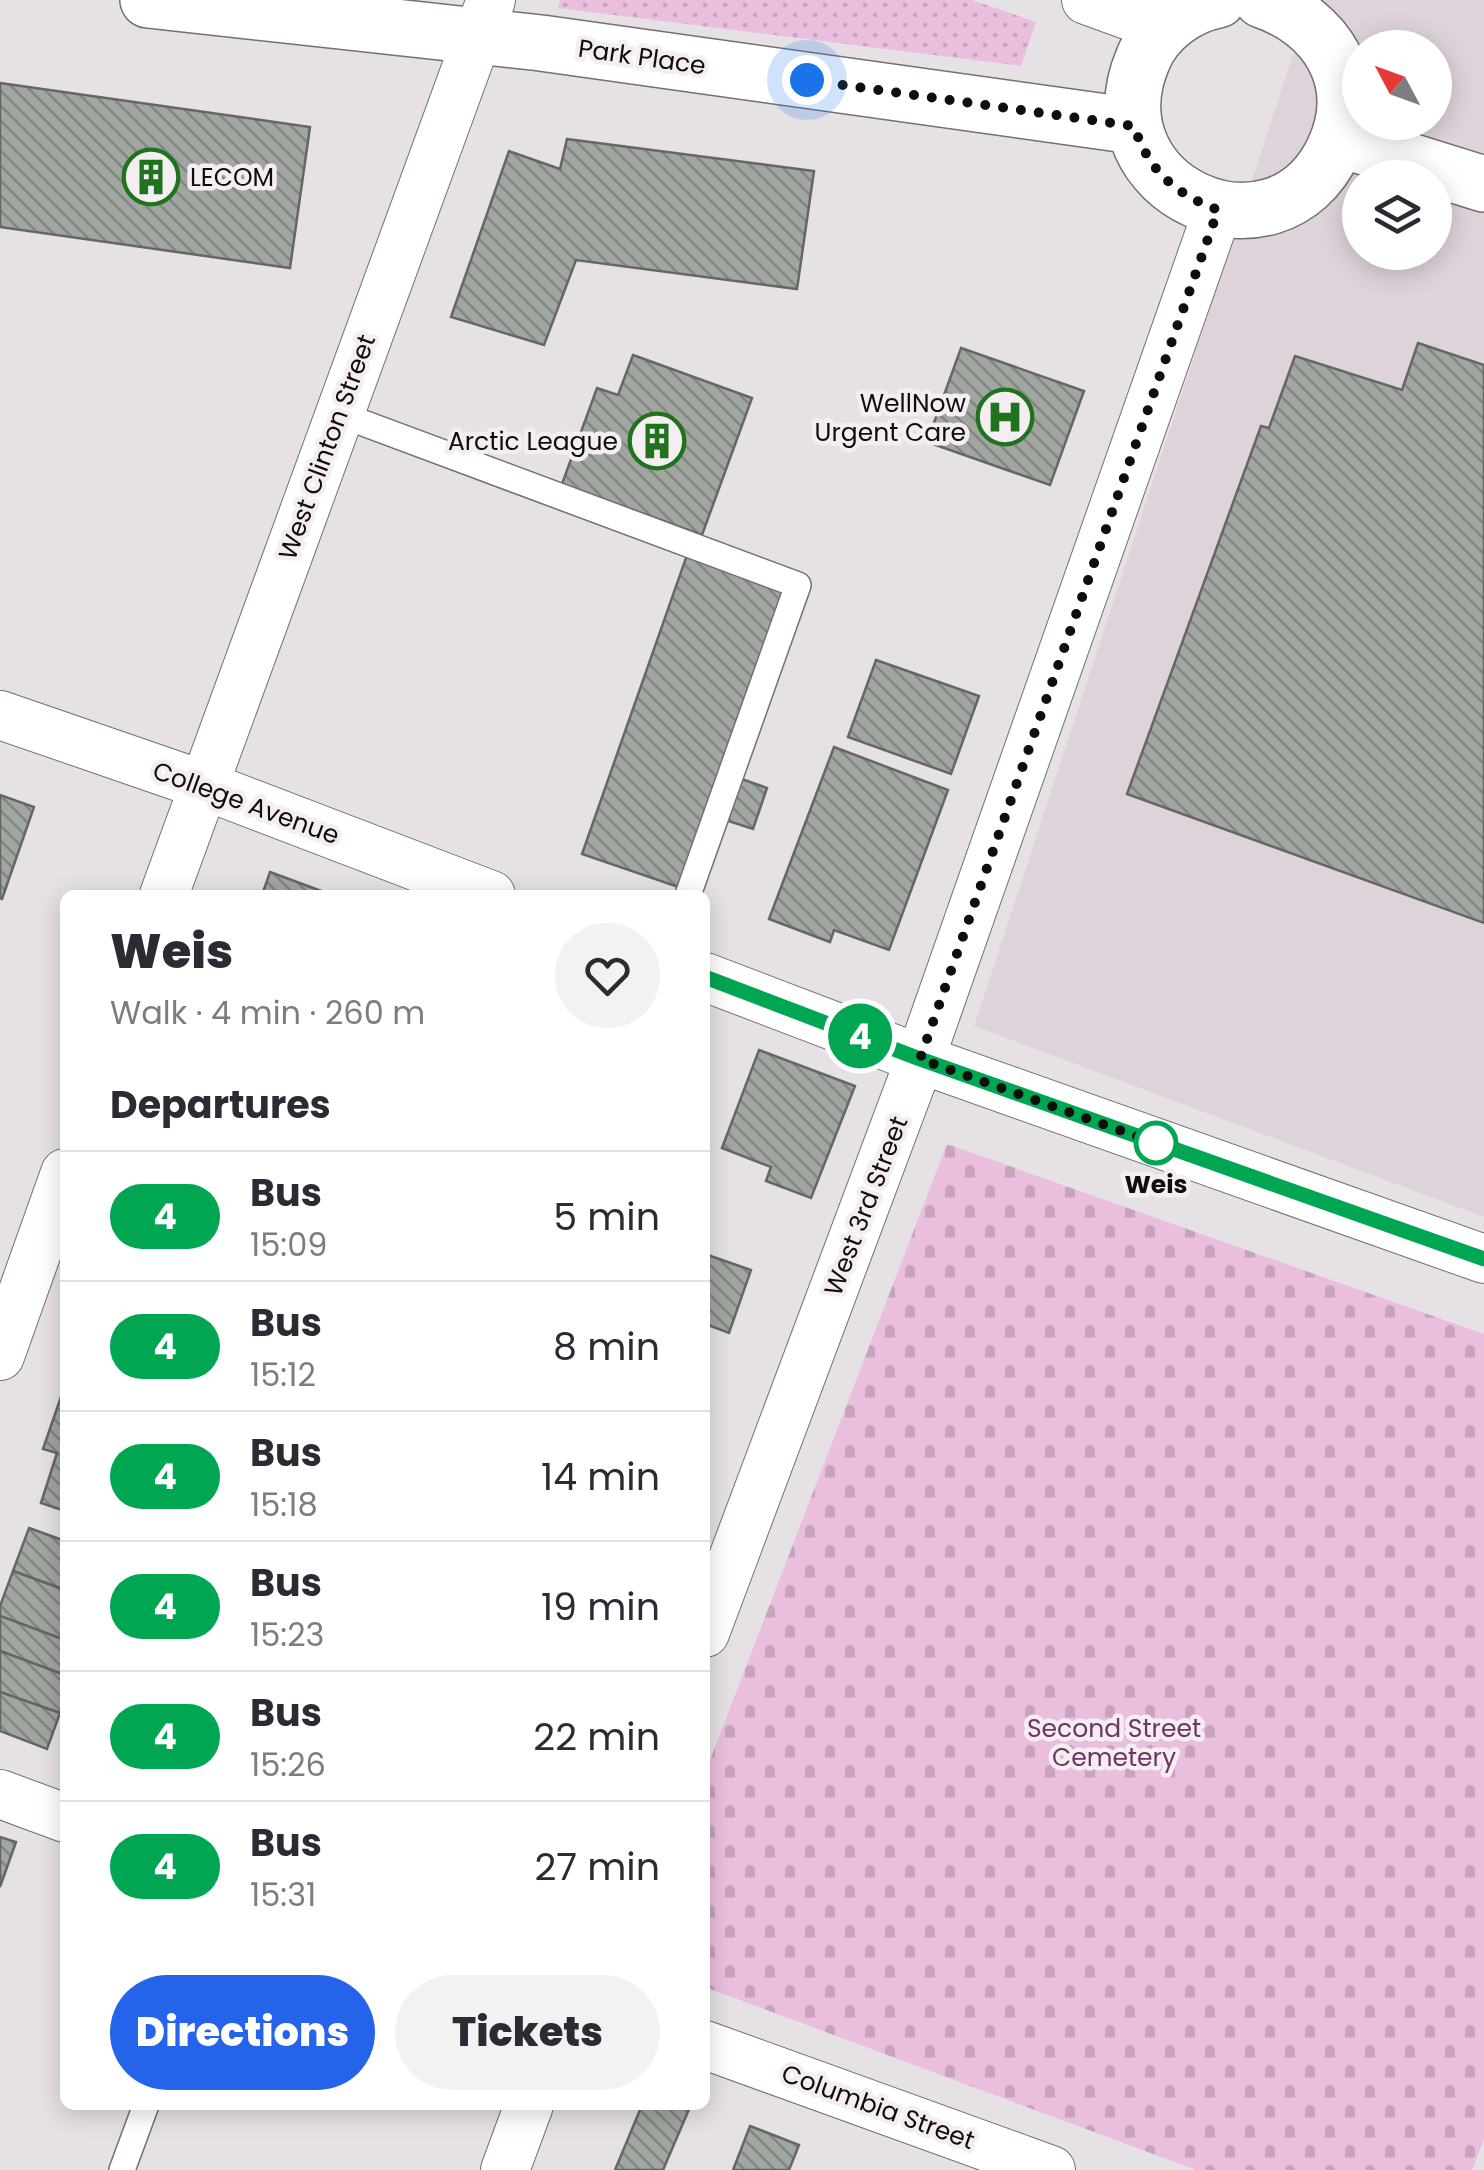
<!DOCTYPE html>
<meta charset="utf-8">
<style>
:root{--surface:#fff;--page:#f2f2f3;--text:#2b2b33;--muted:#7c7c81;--line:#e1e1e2;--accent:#2563eb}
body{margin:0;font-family:Poppins,sans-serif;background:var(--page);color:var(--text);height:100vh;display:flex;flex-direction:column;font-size:38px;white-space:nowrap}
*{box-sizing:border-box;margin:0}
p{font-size:32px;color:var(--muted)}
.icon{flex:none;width:55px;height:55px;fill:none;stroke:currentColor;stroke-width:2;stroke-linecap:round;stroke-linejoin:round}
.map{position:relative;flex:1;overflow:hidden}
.sheet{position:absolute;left:60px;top:890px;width:650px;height:1220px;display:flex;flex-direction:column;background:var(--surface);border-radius:15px;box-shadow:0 5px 25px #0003}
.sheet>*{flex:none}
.badge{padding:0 20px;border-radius:32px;font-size:35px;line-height:65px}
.needle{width:65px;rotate:311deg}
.fabs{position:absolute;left:1342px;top:30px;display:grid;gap:20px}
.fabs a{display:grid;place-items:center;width:110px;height:110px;border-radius:50%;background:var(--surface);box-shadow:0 5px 25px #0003;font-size:50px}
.you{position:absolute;width:50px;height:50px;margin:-25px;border:8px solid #fff;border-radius:50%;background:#1a73e8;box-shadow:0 0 0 15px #1a73e833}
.map>.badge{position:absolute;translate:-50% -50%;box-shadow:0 0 0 5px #fff}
h2{padding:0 50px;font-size:38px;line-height:90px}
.round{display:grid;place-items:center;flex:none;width:105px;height:105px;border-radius:52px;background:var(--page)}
.head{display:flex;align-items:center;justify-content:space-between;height:170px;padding:0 50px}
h1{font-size:48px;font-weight:800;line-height:75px}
.button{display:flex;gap:20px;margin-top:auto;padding:20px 50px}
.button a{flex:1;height:115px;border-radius:60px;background:var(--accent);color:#fff;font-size:40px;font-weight:800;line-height:115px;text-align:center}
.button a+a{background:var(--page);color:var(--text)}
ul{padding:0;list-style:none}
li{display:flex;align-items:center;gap:30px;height:130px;padding:0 50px;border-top:2px solid var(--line)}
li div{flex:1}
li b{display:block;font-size:38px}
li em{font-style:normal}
li .badge{min-width:110px;font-weight:700;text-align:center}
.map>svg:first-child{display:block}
.built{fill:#dfd3db;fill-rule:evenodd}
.green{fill:url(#green-dots)}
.cemetery{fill:url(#cemetery-stones)}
.building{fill:url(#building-back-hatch);stroke:#646864;stroke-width:2.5}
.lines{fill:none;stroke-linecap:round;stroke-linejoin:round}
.lane-casing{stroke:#746f72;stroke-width:28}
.street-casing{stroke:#746f72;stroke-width:50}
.primary-casing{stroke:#746f72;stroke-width:58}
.lane{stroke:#fff;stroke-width:25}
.street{stroke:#fff;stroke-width:48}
.primary{stroke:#fff;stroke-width:55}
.line-casing{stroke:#fff;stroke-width:22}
.line{stroke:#00a651;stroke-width:15}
.walk{stroke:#0f0d0e;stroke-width:10;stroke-dasharray:0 18}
.stop-dot{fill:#fff;stroke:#00a651;stroke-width:5}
.labels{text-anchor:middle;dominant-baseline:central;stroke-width:9;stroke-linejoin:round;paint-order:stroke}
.street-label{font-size:25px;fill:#0f0d0e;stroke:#f4eef2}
.poi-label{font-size:25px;fill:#0f0d0e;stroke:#f4eef2;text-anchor:end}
.stop-label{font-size:25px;font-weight:bold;fill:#0f0d0e;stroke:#f4eef2}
.park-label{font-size:25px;fill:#6c3660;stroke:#f4eef2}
</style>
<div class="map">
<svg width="1484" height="2170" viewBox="0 0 1484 2170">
<defs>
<pattern id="green-dots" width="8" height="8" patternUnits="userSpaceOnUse" patternTransform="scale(2.5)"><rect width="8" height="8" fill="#eabfde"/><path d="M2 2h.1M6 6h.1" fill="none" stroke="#c8a3bd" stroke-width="1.8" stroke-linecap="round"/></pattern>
<pattern id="cemetery-stones" width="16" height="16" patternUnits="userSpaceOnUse" patternTransform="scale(2.5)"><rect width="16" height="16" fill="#eabfde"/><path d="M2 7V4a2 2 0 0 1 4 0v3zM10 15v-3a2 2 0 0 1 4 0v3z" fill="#c8a3bd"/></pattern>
<pattern id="building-back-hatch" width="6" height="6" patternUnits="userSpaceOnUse" patternTransform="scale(2.5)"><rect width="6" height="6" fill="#a2a6a1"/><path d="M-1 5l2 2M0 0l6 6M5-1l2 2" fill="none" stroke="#828682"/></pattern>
</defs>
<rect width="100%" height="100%" fill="#e6e1e5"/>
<path class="built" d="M1311,0H1484V1217L974,1026ZM1360,48H1435V122H1360ZM1360,178H1435V252H1360Z"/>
<path class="green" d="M560,0H972L1036,22L1021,66L558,8Z"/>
<path class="cemetery" d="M947,1144L1484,1334V2139L1472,2170H1196L705,1987V1773Z"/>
<g class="building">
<path d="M0,83L310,127L290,268L0,227Z"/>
<path d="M567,139L814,171L797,289L576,260L544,345L451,317L509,151L560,169Z"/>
<path d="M1418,343L1484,365V923L1127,794L1261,426L1269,428L1295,356L1402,390Z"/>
<path d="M961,348L1084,391L1050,485L927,442Z"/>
<path d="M633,355L752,398L702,535L562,484L597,388L618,395Z"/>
<path d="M687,555L787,590L681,888L582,854Z"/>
<path d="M876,660L979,696L951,774L848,737Z"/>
<path d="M834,747L948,790L889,950L834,930L830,942L769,919Z"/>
<path d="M736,777L767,788L753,829L722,819Z"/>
<path d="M0,795L34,807L2,899L0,898Z"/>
<path d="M270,872L332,895H262Z"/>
<path d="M759,1050L855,1086L811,1198L766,1181L771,1167L722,1148Z"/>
<path d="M705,1254L751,1270L729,1333L705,1324Z"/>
<path d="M63,1391L65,1392V1511L41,1503L57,1453L43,1449Z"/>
<path d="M29,1528L65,1541V1590L13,1571Z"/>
<path d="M13,1571L65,1590V1640L0,1616V1606Z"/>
<path d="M0,1616L65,1640V1675L0,1651Z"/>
<path d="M0,1651L65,1675V1700L60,1713L0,1692Z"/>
<path d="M0,1692L60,1713L47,1749L0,1731Z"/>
<path d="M0,1837L16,1842L0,1887Z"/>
<path d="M642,2105L690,2107L663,2170H615Z"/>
<path d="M750,2126L799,2145L789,2170H733Z"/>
</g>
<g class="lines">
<g class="lane-casing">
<g id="lane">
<path d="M339,414L798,585L688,895"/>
<path d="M122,2170L146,2105"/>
</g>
</g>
<g class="street-casing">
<g id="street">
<path d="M1086,0L1163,28"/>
<path d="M0,715L203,785L491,895"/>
<path d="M164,895L491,0"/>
<path d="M705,977L920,1059L1484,1259"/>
<path d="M0,1356L65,1173"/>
<path d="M705,1633L920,1059L1218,210"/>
<path d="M0,1794L65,1818"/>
<path d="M705,2045L1051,2170"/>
<path d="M505,2170L529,2105"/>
</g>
</g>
<g class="primary-casing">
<g id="primary">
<path d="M148,0L541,43L1134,126"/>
<path d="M1218,0C1186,6 1155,29 1143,59C1087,190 1276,274 1334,149C1365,82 1327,22 1262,0"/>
<path d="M1339,139L1484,184"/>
</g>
</g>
<use href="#lane" class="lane"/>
<use href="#street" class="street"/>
<use href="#primary" class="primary"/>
</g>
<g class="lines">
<g class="line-casing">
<path id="line" d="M705,977L920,1059L1484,1259"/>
</g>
<use href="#line" class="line"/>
<path class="walk" d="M807,80L1134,126C1149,171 1174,193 1218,210L920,1059L1164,1146L1156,1143"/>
</g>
<defs>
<g id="building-ring" transform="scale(2.875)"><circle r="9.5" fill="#f4eef2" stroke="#20731d" stroke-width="1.5"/><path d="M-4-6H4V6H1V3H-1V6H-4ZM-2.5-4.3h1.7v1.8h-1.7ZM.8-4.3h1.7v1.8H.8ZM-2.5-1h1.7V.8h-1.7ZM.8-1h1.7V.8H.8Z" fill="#20731d"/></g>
<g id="hospital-ring" transform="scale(2.875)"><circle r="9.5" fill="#f4eef2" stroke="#20731d" stroke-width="1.5"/><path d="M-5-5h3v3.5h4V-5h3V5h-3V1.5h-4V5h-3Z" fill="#20731d"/></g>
</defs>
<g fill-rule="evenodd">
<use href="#building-ring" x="151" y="177"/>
<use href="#hospital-ring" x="1005" y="417"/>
<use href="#building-ring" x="657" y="441"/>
</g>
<circle class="stop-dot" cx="1156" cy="1143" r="20"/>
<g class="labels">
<g class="street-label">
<text transform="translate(642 57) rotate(8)">Park Place</text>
<text transform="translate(327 447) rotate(-70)">West Clinton Street</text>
<text transform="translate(246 803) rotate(20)">College Avenue</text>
<text transform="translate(866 1206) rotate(-69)">West 3rd Street</text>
<text transform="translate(878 2107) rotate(20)">Columbia Street</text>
</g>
<g class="poi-label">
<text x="190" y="177" text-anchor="start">LECOM</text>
<text x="966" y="403">WellNow<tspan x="966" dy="29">Urgent Care</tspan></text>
<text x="618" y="441">Arctic League</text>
</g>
<g class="stop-label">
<text x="1156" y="1184">Weis</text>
</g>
<g class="park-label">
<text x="1114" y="1728">Second Street<tspan x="1114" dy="29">Cemetery</tspan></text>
</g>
</g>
</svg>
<div class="fabs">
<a><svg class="needle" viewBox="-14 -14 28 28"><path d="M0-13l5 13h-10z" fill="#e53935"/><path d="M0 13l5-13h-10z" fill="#7c7c81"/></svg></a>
<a><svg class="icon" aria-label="layers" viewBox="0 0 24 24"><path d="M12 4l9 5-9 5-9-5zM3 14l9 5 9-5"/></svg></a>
</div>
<div class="you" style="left:807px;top:80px"></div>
<b class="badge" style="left:860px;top:1036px;background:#00a651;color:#fff">4</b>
<section class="sheet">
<div class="head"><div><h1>Weis</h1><p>Walk · 4 min · 260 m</p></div><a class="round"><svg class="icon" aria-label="heart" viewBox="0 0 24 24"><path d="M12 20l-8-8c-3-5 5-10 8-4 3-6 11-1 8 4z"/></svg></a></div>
<h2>Departures</h2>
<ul>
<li><span class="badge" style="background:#00a651;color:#fff">4</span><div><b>Bus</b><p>15:09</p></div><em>5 min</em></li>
<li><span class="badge" style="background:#00a651;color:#fff">4</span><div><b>Bus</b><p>15:12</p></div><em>8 min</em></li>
<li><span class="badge" style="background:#00a651;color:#fff">4</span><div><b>Bus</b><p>15:18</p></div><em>14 min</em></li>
<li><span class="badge" style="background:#00a651;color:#fff">4</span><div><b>Bus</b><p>15:23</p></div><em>19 min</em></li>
<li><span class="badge" style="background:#00a651;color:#fff">4</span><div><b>Bus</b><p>15:26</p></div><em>22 min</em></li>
<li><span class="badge" style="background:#00a651;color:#fff">4</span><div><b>Bus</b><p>15:31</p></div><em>27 min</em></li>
</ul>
<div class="button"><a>Directions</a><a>Tickets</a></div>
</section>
</div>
